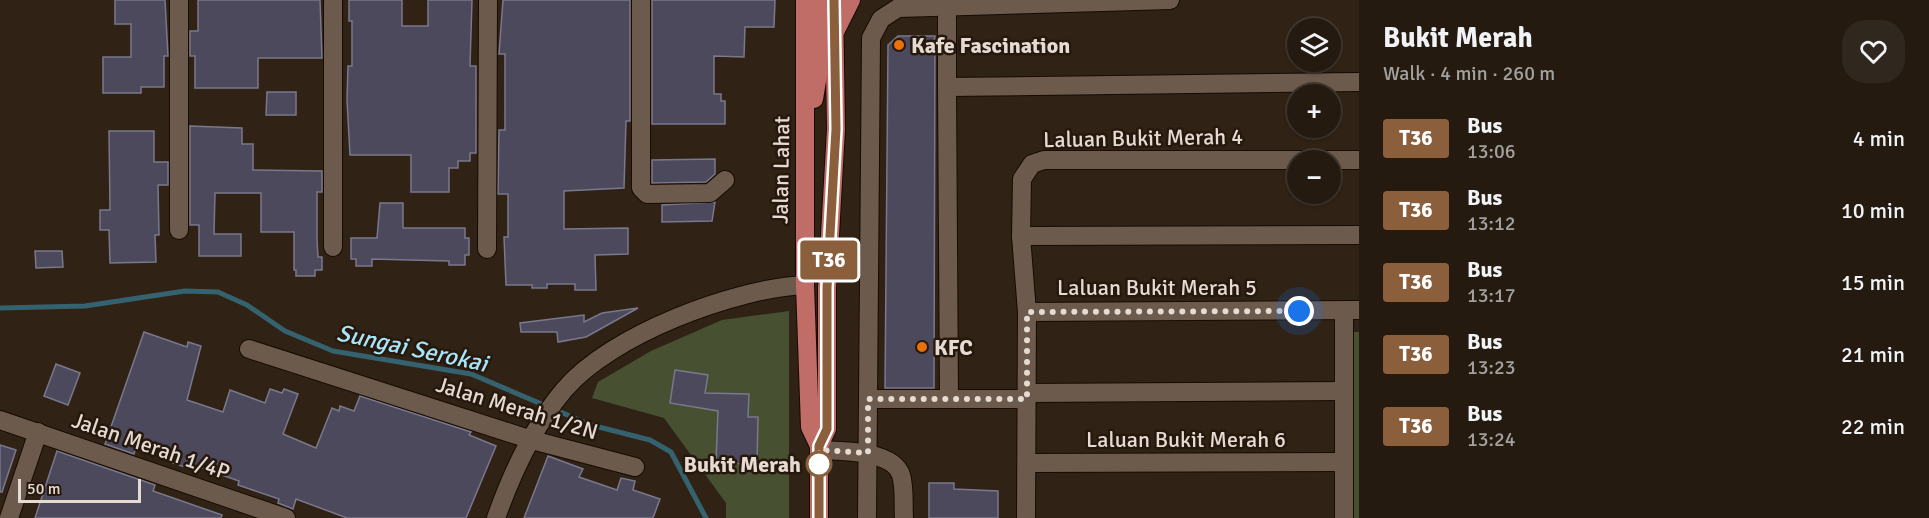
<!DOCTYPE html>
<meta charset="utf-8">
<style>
:root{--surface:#241a10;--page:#30271e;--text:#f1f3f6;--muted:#a3a19f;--line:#413830}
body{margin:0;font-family:Signika,sans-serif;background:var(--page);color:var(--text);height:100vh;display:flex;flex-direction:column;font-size:22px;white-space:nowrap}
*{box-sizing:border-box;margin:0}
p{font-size:20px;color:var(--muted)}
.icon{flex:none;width:33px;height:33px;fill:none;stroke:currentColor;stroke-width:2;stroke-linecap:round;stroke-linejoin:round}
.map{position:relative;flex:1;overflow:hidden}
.panel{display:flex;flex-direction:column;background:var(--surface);width:570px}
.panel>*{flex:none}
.badge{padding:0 12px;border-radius:4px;font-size:21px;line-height:39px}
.fabs{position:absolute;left:1287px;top:18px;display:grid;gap:12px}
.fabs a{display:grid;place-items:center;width:54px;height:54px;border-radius:50%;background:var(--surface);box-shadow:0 2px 4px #0004,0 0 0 2px var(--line);font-size:30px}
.scale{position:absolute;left:18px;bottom:15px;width:123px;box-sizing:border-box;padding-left:6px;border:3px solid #e5dbd3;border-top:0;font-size:16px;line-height:21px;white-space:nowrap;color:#e5dbd3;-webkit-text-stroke:4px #26180c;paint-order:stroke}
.you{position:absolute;width:30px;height:30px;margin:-15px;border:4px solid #fff;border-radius:50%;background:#1a73e8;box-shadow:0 0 0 9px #1a73e833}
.map>.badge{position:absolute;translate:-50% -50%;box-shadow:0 0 0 3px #fff}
.round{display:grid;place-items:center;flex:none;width:63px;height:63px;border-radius:24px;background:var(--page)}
.overview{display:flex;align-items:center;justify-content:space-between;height:102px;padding:0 24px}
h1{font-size:28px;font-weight:800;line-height:45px}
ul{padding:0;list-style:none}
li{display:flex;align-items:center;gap:18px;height:72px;padding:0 24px}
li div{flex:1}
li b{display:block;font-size:22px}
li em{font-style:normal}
li .badge{min-width:66px;font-weight:700;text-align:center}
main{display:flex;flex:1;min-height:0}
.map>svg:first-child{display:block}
.green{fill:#475132}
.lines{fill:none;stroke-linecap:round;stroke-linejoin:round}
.stream{stroke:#35626f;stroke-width:5}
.building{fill:#4b495b;stroke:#79788c;stroke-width:1.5}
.minor-casing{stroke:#170b02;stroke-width:20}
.major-casing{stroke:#170b02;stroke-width:20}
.minor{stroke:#6c5b4d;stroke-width:18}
.major{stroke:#c06c67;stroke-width:18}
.line-casing{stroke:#fff;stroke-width:14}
.line{stroke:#8b5e3c;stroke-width:9}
.walk{stroke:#e5dbd3;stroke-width:6;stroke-dasharray:0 10.8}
.food-dot{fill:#e8710a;stroke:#26180c;stroke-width:2}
.stop-dot{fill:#fff;stroke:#8b5e3c;stroke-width:3}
.labels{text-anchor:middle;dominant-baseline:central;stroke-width:5;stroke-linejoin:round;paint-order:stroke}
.poi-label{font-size:22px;font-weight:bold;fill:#e5dbd3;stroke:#26180c;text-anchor:start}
.street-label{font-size:22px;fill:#e5dbd3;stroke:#26180c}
.stop-label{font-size:22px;font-weight:bold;fill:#e5dbd3;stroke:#26180c;text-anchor:end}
.water-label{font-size:24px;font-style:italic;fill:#a8e5f9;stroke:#26180c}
</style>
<main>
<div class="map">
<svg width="1359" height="518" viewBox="0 0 1359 518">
<rect width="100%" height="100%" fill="#302215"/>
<g class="green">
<path d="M789,311V518H726V503L664,418L592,398L598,382L651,351L722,320Z"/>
<path d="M1352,332H1359V518H1354Z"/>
</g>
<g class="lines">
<path class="stream" d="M0,308L85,306L185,291L218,292L247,305L285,331L333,351L471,374L591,425L650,440L671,452L706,518"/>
</g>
<g class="building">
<path d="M115,0H165L168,56H164V87H141V93H103V57H131V24H115Z"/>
<path d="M198,0H320L322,58H258V88H195V56H190V31H198Z"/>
<path d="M349,0H402V26H428V0H472L470,66H476V153H470V161H458V168H449V192H411V155H350L347,100L348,66H352V21H349Z"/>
<path d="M503,0H630V121H626L624,188L564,191V229L628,228V254L595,255L596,290H575V284H547V288H532V285H506L504,237H508V194H498L499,130H505V54H499Z"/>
<path d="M652,0H775L774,27H745L744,57L714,56V94H721V101H725V124H652Z"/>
<path d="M898,36H935L934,388H885L888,45Z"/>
<path d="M267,92H296V115H266Z"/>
<path d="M190,126L242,128V144H253V170L322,171V192H317V239L318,257H322V270H315V276H296V270H294V232H261V193H215L214,234H241V256H199V225H190Z"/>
<path d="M109,131H154V162H168V185H158L159,235H155L156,262L110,263L109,230H100V210H110Z"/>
<path d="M715,159V174L706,182L652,183V160Z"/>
<path d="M715,202L712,221L662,222V205Z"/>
<path d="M380,203H403V228H465V238H469V255H465V265H449V261L372,259V266H356V259H351V238H377Z"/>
<path d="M35,251H62L63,267L36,268Z"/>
<path d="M638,308L586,337L558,342L557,332H521L520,323L584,315V322L602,313Z"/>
<path d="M144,332L187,347L188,342L201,346L187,400L223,412L230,390L265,403L270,389L282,393L284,389L298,394L283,434L316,448L332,408L339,411L340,406L354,411L360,396L471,432L469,435L496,446L466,518H347L296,499L293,509L278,503L279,499L238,485L239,481L196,466L194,470L173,463L175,455L138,442L134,454L105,444Z"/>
<path d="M56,364L80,373L68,405L44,396Z"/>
<path d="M675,370L708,375L705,393L749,394L748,417H758L757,464L716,463L718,411L670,403Z"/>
<path d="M0,445L16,450L2,492H0Z"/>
<path d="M57,451L155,485L153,491L222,515L221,518H35Z"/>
<path d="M548,456L583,469L579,477L617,490L621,478L635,481L633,490L660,499L653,518H524Z"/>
<path d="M929,483H954V489L998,491V518H929Z"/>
</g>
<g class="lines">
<g class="minor-casing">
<g id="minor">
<path d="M179,0V230"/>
<path d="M641,0V188L647,194L710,193L725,180"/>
<path d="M947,7V87L1359,82"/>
<path d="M947,87L949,399"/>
<path d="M1021,236L1359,235"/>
<path d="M333,247V0"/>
<path d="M487,249L488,0"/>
<path d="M1027,312L1359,310"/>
<path d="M249,349L532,440L635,467"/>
<path d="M1027,393L1343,391"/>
<path d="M868,399H1027"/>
<path d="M0,420L286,518"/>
<path d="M819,450C840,451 893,450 901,475C905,488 903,505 904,518"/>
<path d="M1027,463L1344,462"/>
<path d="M9,518L38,432"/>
<path d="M496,518C512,473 533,427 564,390C610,335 735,288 805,285"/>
<path d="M867,518L871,38L881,19L898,8L1170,0"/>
<path d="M1026,518L1027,312L1021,236L1022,179L1032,164L1044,160H1359"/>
<path d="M1344,518V310"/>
</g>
</g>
<g class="major-casing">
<g id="major">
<path d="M805,0V285L810,427L819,446"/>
<path d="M836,30L851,0"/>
<path d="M814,99L818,75V0"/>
<path d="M819,518V446L827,429V288L836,129L834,0"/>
</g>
</g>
<use href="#minor" class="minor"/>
<use href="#major" class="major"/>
</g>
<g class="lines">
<g class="line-casing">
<path id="line" d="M819,518V446L827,429V288L836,129L834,0"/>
</g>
<use href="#line" class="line"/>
<path class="walk" d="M819,464V450L868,453V399H1027V312L1299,311"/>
</g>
<g class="food-dot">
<circle cx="899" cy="45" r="6"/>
<circle cx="922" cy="347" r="6"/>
</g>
<circle class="stop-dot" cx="819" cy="464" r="12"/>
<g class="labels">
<g class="poi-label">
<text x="911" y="45">Kafe Fascination</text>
<text x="934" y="347">KFC</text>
</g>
<g class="street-label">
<text transform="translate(1143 138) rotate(-1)">Laluan Bukit Merah 4</text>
<text transform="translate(781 170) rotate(-89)">Jalan Lahat</text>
<text x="1157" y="287">Laluan Bukit Merah 5</text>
<text transform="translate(517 408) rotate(17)">Jalan Merah 1/2N</text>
<text x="1186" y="439">Laluan Bukit Merah 6</text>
<text transform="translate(151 446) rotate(19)">Jalan Merah 1/4P</text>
</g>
<g class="stop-label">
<text x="801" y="464">Bukit Merah</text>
</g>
<g class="water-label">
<text transform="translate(412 348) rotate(12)">Sungai Serokai</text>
</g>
</g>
</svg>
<div class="fabs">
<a><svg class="icon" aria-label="layers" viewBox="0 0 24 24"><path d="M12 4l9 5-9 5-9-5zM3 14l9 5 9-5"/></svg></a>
<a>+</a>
<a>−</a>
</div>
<div class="scale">50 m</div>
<div class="you" style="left:1299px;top:311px"></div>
<b class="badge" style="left:829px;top:260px;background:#8b5e3c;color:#fff">T36</b>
</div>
<section class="panel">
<div class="overview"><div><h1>Bukit Merah</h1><p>Walk · 4 min · 260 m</p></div><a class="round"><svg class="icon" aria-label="heart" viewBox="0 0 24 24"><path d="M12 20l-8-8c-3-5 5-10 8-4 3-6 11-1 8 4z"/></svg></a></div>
<ul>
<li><span class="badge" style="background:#8b5e3c;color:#fff">T36</span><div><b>Bus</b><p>13:06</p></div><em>4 min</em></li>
<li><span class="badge" style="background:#8b5e3c;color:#fff">T36</span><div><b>Bus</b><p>13:12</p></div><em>10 min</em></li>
<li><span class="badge" style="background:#8b5e3c;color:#fff">T36</span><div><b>Bus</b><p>13:17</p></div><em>15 min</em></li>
<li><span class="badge" style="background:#8b5e3c;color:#fff">T36</span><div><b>Bus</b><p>13:23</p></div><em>21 min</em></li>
<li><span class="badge" style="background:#8b5e3c;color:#fff">T36</span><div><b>Bus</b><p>13:24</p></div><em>22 min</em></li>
</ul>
</section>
</main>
